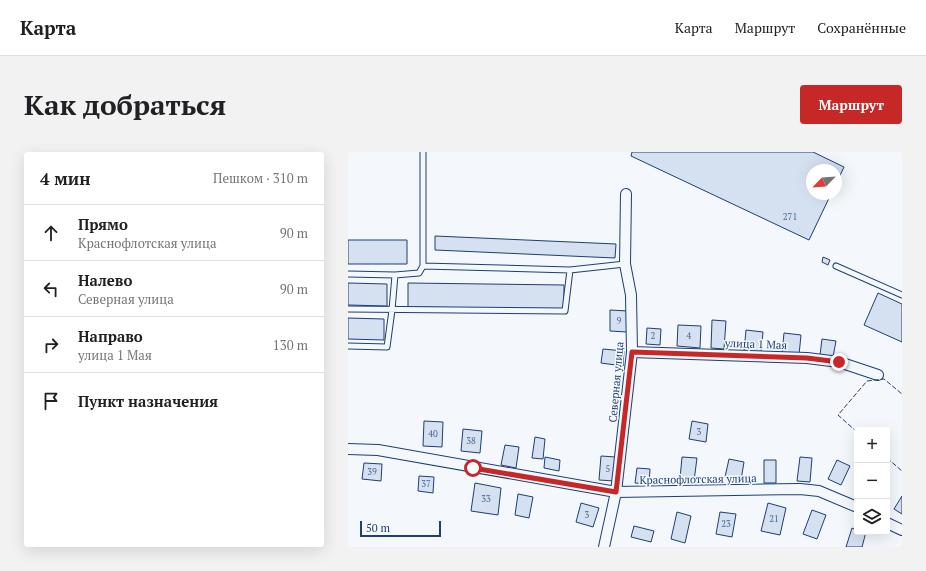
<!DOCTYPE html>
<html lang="ru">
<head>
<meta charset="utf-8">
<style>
  body { margin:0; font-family:"PT Serif",serif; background:#f2f2f2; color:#202124 }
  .controls { position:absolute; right:12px; bottom:12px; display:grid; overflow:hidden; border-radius:4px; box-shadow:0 4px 16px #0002 }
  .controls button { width:36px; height:36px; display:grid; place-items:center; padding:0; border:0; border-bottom:1px solid #e0e0e0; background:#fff; color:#202124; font:20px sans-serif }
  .compass { position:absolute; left:458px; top:12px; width:36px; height:36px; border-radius:50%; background:#fff; box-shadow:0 4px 16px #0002; rotate:245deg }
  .scale { position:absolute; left:12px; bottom:10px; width:81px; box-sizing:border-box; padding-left:4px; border:2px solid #1d3f73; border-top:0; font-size:11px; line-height:14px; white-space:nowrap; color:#1d3f73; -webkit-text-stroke:3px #f4f7fb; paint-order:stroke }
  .stop { position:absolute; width:12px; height:12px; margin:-9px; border:3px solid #c62828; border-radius:50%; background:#fff }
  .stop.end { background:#c62828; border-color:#fff; box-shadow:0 1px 4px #0008 }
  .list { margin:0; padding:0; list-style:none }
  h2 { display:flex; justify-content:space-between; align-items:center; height:52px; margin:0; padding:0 16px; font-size:17px }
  h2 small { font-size:13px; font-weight:400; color:#757577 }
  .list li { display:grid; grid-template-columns:26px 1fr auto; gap:12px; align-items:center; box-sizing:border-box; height:56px; padding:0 16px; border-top:1px solid #e0e0e0 }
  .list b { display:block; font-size:15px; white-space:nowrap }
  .list p { margin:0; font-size:13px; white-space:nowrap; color:#757577 }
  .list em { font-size:13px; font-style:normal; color:#757577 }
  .icon { flex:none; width:22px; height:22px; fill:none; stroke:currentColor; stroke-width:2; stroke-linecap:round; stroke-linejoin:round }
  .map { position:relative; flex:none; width:554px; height:395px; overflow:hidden; border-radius:4px }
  header { display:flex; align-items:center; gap:24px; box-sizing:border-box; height:56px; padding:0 20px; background:#fff; border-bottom:1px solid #e0e0e0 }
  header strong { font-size:19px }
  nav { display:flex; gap:22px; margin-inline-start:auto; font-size:14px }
  .intro { display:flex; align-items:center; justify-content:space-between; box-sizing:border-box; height:96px; padding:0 24px }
  h1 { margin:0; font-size:28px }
  .button { padding:10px 18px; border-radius:4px; background:#c62828; color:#fff; font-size:14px; font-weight:700 }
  main { display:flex; gap:24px; padding:0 24px }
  aside { flex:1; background:#fff; border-radius:4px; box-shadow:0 4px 16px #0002 }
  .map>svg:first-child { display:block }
  .building { fill:#d5e0f0; stroke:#1d3f73 }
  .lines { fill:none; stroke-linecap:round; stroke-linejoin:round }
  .lane-casing { stroke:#1d3f73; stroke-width:7 }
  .street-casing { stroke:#1d3f73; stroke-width:12 }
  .lane { stroke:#f4f7fb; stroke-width:5 }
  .street { stroke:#f4f7fb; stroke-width:10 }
  .fence { stroke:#1d3f73; stroke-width:1; stroke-dasharray:5 2; stroke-linecap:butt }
  .route { stroke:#c62828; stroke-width:5 }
  .labels { text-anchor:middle; stroke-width:3; stroke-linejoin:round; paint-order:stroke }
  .number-label { font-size:9px; fill:#4b6792 }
  .street-label { font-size:11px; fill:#1d3f73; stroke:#f4f7fb }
</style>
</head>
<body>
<header>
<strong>Карта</strong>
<nav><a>Карта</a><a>Маршрут</a><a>Сохранённые</a></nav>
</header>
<div class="intro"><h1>Как добраться</h1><a class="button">Маршрут</a></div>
<main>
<aside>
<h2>4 мин<small>Пешком · 310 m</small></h2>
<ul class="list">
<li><svg class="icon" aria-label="ahead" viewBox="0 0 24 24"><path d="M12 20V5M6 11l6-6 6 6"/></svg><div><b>Прямо</b><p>Краснофлотская улица</p></div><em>90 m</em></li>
<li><svg class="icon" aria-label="left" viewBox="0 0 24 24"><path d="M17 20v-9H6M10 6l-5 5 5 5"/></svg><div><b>Налево</b><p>Северная улица</p></div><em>90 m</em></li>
<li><svg class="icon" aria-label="right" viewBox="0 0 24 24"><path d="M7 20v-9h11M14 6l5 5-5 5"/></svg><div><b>Направо</b><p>улица 1 Мая</p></div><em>130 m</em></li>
<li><svg class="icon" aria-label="arrive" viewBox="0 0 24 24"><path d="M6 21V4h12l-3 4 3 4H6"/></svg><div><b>Пункт назначения</b></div></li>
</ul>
</aside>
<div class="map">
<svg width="554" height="395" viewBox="0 0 554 395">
  <rect width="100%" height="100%" fill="#f4f7fb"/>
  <!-- building -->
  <path class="building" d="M284 0H465L496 15 488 32V18H464V42H483L461 88 283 4Z
    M87 84 268 92 267 106 87 98Z
    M0 88H59V112H0Z
    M475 105 482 108 480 113 474 110Z
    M0 131 39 132V154L0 153Z
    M60 131 216 133V157L60 155Z
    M530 141 554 152V190L516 173Z
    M262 158 280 159 279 180 262 179Z
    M0 166 36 167V188L0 187Z
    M364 168 378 169 376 197 363 196Z
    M330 173 353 174 352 196 329 194Z
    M299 176 313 177 312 193 298 192Z
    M398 178 415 180 413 201 396 199Z
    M436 181 453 183 451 203 434 201Z
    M474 187 488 189 485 205 472 203Z
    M255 197 276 199 275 214 253 211Z
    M76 269 95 270 94 295 75 294Z
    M344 269 360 272 358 290 341 287Z
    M115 277 134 279 132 301 113 299Z
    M187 285 197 287 195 307 184 306Z
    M157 293 171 295 168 316 153 313Z
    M253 304 268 305 267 329 251 328Z
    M197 305 212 308 211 319 196 316Z
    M334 305 349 306 346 329 332 327Z
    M452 305 464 306 462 330 449 329Z
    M381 307 396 310 393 328 377 325Z
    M416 308H428V331H416Z
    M489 308 502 314 493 333 480 327Z
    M16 311 34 312 33 329 14 327Z
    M289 316 302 317 301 332 287 331Z
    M71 324 86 325 85 341 70 339Z
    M127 331 153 336 150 363 123 359Z
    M170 342 185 345 181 366 167 363Z
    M554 344V362L546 357Z
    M233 351 251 356 245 375 228 370Z
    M420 351 438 356 432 383 413 379Z
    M464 358 478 363 469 387 455 382Z
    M329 360 343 364 337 391 323 387Z
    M372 360 388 362 384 385 368 382Z
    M286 374 306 379 303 390 283 385Z
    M504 376 509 378V380H518L514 395H498Z"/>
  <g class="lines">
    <!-- lane casing -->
    <g class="lane-casing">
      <path id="lane" d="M75 0V114L222 118 277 112
        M488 114 554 143
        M0 122 47 123 71 121 75 114
        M0 157 217 159 222 118
        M0 194 39 195 44 158 47 123"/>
    </g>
    <!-- street casing -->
    <g class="street-casing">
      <path id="street" d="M284 200 459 206 491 210 530 223
        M0 297 30 298 268 340 452 337 471 339 509 355
        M539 371 554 378
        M256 395 268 340 284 200 283 143 277 112 278 42"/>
    </g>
    <!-- lane -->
    <use href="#lane" class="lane"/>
    <!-- street -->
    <use href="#street" class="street"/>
    <!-- fence -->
    <path class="fence" d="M509 280 490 263 519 229 536 227 554 242
      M539 306 554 319"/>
  </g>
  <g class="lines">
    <!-- route -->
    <path class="route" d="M125 316 268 340 284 200 459 206 491 210"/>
  </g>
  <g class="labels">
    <!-- number labels -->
    <g class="number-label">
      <text x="442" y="68">271</text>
      <text x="271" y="172">9</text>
      <text x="305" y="187">2</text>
      <text x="341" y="187">4</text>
      <text x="351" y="283">3</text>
      <text x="85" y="285">40</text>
      <text x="123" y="292">38</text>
      <text x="260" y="320">5</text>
      <text x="24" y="323">39</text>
      <text x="78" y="335">37</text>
      <text x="138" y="350">33</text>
      <text x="239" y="366">3</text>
      <text x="426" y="370">21</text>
      <text x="378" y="375">23</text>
    </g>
    <!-- street labels -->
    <g class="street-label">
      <text transform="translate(408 192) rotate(2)" y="4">улица 1 Мая</text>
      <text transform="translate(268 230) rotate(-85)" y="4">Северная улица</text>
      <text transform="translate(350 327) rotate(-1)" y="4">Краснофлотская улица</text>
    </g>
  </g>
</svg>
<div class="controls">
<button>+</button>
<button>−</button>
<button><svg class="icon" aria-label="layers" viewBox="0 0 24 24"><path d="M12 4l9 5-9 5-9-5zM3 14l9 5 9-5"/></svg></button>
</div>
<svg class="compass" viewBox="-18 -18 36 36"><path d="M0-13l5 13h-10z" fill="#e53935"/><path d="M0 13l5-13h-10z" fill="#757577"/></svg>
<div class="scale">50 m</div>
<div class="stop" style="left:125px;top:316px"></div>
<div class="stop end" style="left:491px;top:210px"></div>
</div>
</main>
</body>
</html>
